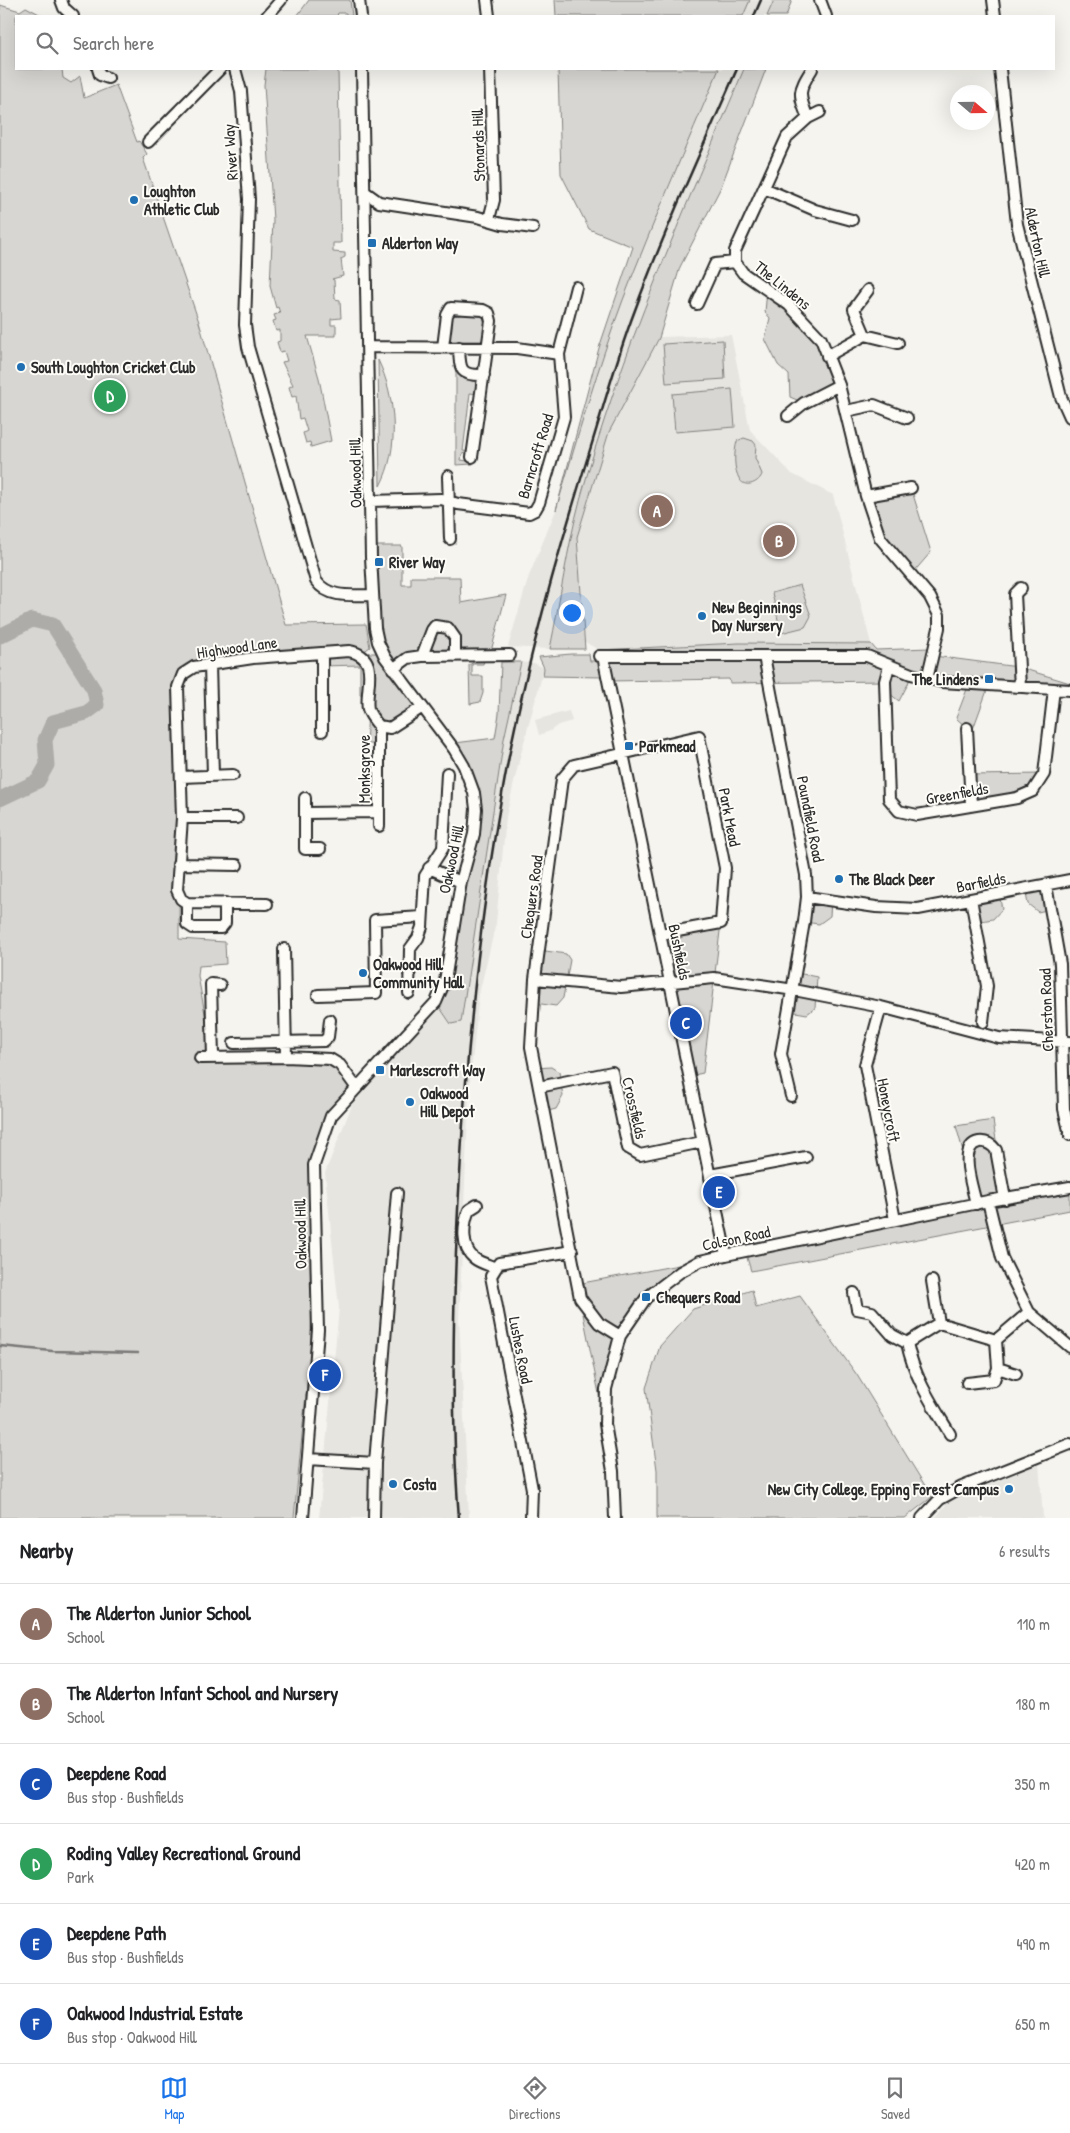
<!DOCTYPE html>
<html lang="en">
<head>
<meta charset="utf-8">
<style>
  body { margin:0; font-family:"Patrick Hand",sans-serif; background:#f2f2f2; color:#202124 }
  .compass { position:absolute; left:950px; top:85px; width:45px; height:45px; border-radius:50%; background:#fff; box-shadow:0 5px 20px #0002; rotate:110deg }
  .you { position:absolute; left:571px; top:612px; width:18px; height:18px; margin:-12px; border:4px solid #fff; border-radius:50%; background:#1a73e8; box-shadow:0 0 0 8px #1a73e833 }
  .badge { display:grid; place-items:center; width:32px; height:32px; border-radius:50%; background:#1a73e8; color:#fff; font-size:16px; font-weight:700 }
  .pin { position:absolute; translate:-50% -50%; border:2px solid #fff; box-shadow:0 1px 5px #0006 }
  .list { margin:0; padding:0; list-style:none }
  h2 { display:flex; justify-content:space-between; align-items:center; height:65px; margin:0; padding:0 20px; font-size:21px }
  h2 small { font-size:16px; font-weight:400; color:#757577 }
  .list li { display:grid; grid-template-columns:32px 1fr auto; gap:15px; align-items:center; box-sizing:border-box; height:80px; padding:0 20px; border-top:1px solid #e0e0e0 }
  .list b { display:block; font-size:19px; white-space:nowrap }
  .list p { margin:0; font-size:16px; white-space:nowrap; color:#757577 }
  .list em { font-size:16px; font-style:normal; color:#757577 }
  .icon { flex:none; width:28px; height:28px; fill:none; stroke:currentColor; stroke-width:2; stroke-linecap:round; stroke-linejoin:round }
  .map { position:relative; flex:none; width:1070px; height:1518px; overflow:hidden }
  .search { position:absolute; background:#fff; box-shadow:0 5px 20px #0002; left:15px; right:15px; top:15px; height:55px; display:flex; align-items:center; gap:12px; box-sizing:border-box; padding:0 18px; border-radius:0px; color:#757577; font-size:19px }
  .sheet { height:545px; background:#fff }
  nav { display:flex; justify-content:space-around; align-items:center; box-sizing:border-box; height:70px; border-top:1px solid #e0e0e0; background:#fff; font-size:14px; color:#757577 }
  nav a { display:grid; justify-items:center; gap:2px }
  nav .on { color:#1a73e8 }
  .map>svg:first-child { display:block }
  .built { fill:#e6e5e0 }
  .green { fill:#d7d6d2; stroke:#81807e }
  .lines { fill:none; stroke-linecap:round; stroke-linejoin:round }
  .stream { stroke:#797877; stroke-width:2.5 }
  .river { stroke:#adaca9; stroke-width:15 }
  .minor-casing { stroke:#2b2b2b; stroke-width:14 }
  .minor { stroke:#fdfcf7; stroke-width:10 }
  .rail { stroke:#2b2b2b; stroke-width:2.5 }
  .poi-dot { fill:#1f6fb2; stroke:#fdfcf7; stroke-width:2 }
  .labels { text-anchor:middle; stroke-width:4; stroke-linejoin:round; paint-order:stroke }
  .street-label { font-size:16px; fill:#2b2b2b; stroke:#fdfcf7 }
  .poi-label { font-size:16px; font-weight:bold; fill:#2b2b2b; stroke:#fdfcf7; text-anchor:start }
</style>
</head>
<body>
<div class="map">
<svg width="1070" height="1518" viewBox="0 0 1070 1518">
  <rect width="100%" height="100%" fill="#f5f4ef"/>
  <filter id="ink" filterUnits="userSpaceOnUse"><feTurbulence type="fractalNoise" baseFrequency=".02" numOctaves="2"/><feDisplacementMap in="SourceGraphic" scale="10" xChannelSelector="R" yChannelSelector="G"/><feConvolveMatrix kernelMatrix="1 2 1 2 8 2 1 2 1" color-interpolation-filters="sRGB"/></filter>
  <g filter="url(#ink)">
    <!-- built -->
    <path class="built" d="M742 0H792L786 16H735Z
      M710 69H766L721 187 680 267 659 337 731 335 750 430 792 474 833 495 871 644 739 643 599 650 585 642 577 537 607 439 579 502 550 649 508 647 529 576 556 510 599 348 633 247Z
      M506 662 534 663 544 668 520 757 506 817 496 923 479 994 469 1091 459 1319 469 1518H319L339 1308 325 1173 352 1105 377 1067 436 1002 450 1023Z
      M569 711 572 721 558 725 550 731 539 735 535 720Z
      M1039 1464 1043 1518H935L948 1502Z"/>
    <!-- green -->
    <path class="green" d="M309 0H350L352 16H346V13H338L337 16H297Z
      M555 0H750L743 16H556Z
      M774 0H792L786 16H767Z
      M0 5 20 11 26 7 43 16H16V69H62L63 78 71 83 80 76 84 98 116 85 137 142 139 141 147 154 143 158 199 322 286 625 366 624 370 647 363 652 198 663 180 676 179 939 225 942 226 964 199 966 198 976 213 1057 330 1059 356 1087 331 1116 314 1165 315 1249 310 1353 294 1518H0Z
      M266 69H338L341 243H333V252L345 253V257L341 259 343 276 332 279 334 280 335 299 340 300 341 318 331 319V325H336V336H307L319 378 331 441 311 447 310 442 306 443 303 433 307 431 303 418 299 419 296 396 292 397 289 387 293 385 282 362 287 361 284 351 280 352 277 342 280 341V330L276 331 273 321 276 320 274 315 280 313 278 307 276 308 270 286 273 220 264 85Z
      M558 69H719C686 146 653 222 623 300 597 369 577 439 556 510L599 348 633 247 589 229 561 174Z
      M744 69H766L721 187 680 267 659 338 609 432 577 537 585 649H550C560 600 567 549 580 500 621 351 684 211 744 69Z
      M767 290 821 339 839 385 804 403 790 397 789 375 778 365 765 339 770 318 765 312Z
      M458 311C471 313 489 311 487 328 486 334 486 338 483 343L471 345 469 342 459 341 457 345 449 344 448 341 450 317Z
      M723 340 725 379 666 383 663 344Z
      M378 360C396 397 400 449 380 486Z
      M459 368 478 379V394L470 393 463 451 470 452 462 454 461 460 474 462 473 464 456 465V371Z
      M732 389 735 427 675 432 672 394Z
      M744 438 753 441 756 445 755 458 762 474C760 482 746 489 740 480 733 469 734 453 737 441Z
      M911 488 931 552 912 574 880 538 866 496Z
      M372 546H402V585H411V577H460L461 603 506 595 490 655H456V638L440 625 421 652 393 667 379 642Z
      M800 585 811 616 805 627 781 633 772 593Z
      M448 628 455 656 422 653 432 630Z
      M739 643 871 644 876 650 929 648 934 656 1018 667 1070 683V690L989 685 973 729 967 728 956 718 969 684 911 674 908 684 899 701 885 690 884 681 730 683 729 679 609 681 599 650Z
      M322 653H383L421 708 401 722 379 727V744H366L369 696 360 695V665L322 666Z
      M571 654H589L590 661H598L602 677 543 676 544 668 539 657Z
      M477 660 484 661 483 664H472V676H483V693L480 702 470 704 469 665Z
      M501 662H521L504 739 461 1022 451 1024 436 1002 476 809 481 800 470 765 455 743 495 738 499 714Z
      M1044 774 1033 791 971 805 969 775Z
      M1046 885 1050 909 1038 912 1028 904 1025 889Z
      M999 894 1002 909 993 919 975 922 971 899Z
      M807 897 831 900 830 916 819 924 804 922Z
      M721 923 703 1073 689 1076 661 934Z
      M539 950 566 954 570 960 563 998 556 1006 534 1003Z
      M797 973 817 977 815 1008 807 1014 790 1011Z
      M551 1067 559 1072 563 1096 556 1109 544 1112 535 1068Z
      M993 1120 1005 1199 1070 1187V1210L751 1271 745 1251 976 1204 966 1156 963 1151 956 1126Z
      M700 1261 646 1298 620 1336 605 1424 577 1284Z
      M752 1290 756 1308 800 1296 857 1375 932 1497 905 1518H657V1470L646 1388 660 1346 693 1309Z"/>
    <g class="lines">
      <!-- stream -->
      <path class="stream" d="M0 1346 52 1351 138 1353"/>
      <!-- river -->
      <path class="river" d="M0 636 32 620 53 625 94 690 97 705 86 713 53 722 45 740 47 765 38 781 0 799"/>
      <!-- minor casing -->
      <g class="minor-casing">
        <path id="minor" d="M61 0 64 8 73 16
          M359 0 361 16
          M487 0 489 16
          M820 0 826 16
          M993 0 995 16
          M267 16 281 0
          M98 69 100 75 108 78
          M235 69 241 91 249 199 245 325 248 347 316 581C329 599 353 595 373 595
          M1000 69 1017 224 1061 397 1070 417
          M820 112 808 118 787 137 735 251V262L743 273 789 305 821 339 839 385 866 496 880 538 930 597 939 615V628L927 679
          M808 118C798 94 798 91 812 69
          M148 142 220 69
          M764 188 815 210 852 220
          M365 192 379 202 478 217 502 224 533 228
          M489 219 494 200 490 69
          M697 304 715 264 735 262
          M865 335 854 309 868 290
          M368 347 517 348 559 354 576 287
          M443 347 447 315 451 308 483 310 489 313 491 321 472 457
          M459 347C460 369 459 376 484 375
          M827 356 865 335 898 343
          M846 411 874 405 907 418
          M788 416 804 403 839 385
          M448 476 450 539
          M866 496 911 488
          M370 501 441 499 458 504 529 513 535 510 539 503 564 417 559 354
          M422 656 432 630 435 626 448 628 455 638V656
          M599 656H867L911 674 942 682 1070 690
          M603 656 726 1255
          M764 656 806 875 807 897 804 922 781 1054 791 1096
          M210 665 213 775
          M889 666 885 681 889 799 899 811 917 815 1017 798 1033 791 1044 774 1054 689
          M393 669 408 658 422 656 510 655
          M1020 687 1015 594 1021 588
          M967 728 971 805
          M322 731V653
          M181 777 233 775
          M305 798V849H320
          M305 813 379 812
          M182 818H237
          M379 826V726
          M178 864 237 865
          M429 868 461 882
          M1046 885 1060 964 1064 1109 1070 1135
          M807 897 876 907 918 909 1070 880
          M971 899 987 986 983 1022
          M187 903V924L193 928H221L225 923V903
          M267 904 187 903 181 899 177 890 182 818 178 687 183 674 194 667 253 658 349 651C382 657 364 689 368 709 370 716 375 721 379 726L390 728 421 708
          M284 949 286 1057
          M535 979 621 987 714 978 794 990 881 1007 999 1038 1070 1042
          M409 993 410 949 418 938 422 927 425 876 443 848 447 773
          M318 995 376 993 375 920 422 917
          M881 1007 865 1065 895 1220
          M234 1043 324 1041 328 1037 330 1020
          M213 1057 211 984 220 985
          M200 1058 286 1057 330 1059 340 1065 356 1087
          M539 1087 612 1072 628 1148 640 1155 702 1142
          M710 1175 806 1157
          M988 1201 1002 1258 1029 1312 1070 1347
          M976 1204C973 1188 957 1146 979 1142 987 1141 992 1145 996 1150L1005 1199
          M477 1205 469 1210C463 1224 461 1248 474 1258 480 1263 489 1265 496 1268
          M932 1281 939 1323
          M854 1293 857 1309 872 1312 892 1335 907 1343
          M620 1336 599 1323 580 1298 531 1047 535 979 562 779 574 765 699 736 725 868 721 923 661 934
          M998 1368 1016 1374
          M967 1383 994 1380 998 1368 996 1340
          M950 1434C932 1404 914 1377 907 1343L939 1323 996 1340 1029 1312
          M308 1459 375 1463
          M303 1518 318 1330 314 1165 331 1116 436 1002 445 981 461 882 474 834 476 809 474 793 464 766 454 749 385 657 378 642 375 628 371 557 362 69
          M374 1518 375 1463 397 1193
          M531 1518 532 1489 491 1276 499 1263 572 1251
          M615 1518 613 1471 605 1424 606 1389 620 1336 646 1298 680 1272 700 1261 726 1255 988 1201 1070 1187
          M922 1518 940 1499 962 1487 1070 1444"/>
      </g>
      <!-- minor -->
      <use href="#minor" class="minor"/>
      <!-- rail -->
      <path class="rail" d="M754 16 761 0
        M459 1518C450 1404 453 1288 460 1174 467 1039 481 905 506 772 526 664 556 558 589 453 604 405 617 357 635 310 665 229 702 149 737 69"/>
    </g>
  </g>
  <!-- markers -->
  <g class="poi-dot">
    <circle cx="134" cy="200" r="5"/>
    <rect x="367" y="238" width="10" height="10" rx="2.5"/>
    <circle cx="21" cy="367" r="5"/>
    <rect x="374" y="557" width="10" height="10" rx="2.5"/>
    <circle cx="702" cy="616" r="5"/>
    <rect x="984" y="674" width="10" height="10" rx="2.5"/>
    <rect x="624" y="741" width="10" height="10" rx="2.5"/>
    <circle cx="839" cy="879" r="5"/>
    <circle cx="363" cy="973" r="5"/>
    <rect x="375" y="1065" width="10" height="10" rx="2.5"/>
    <circle cx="410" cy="1102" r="5"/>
    <rect x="641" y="1292" width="10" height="10" rx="2.5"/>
    <circle cx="393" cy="1484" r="5"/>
    <circle cx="1009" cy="1489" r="5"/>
  </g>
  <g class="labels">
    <!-- street labels -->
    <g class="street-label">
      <text transform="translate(478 145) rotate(-92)" y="6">Stonards Hill</text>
      <text transform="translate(230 152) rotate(-94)" y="6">River Way</text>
      <text transform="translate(1038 242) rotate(78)" y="6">Alderton Hill</text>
      <text transform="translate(783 285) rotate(39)" y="6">The Lindens</text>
      <text transform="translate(535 456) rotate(-73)" y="6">Barncroft Road</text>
      <text transform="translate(355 473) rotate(-91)" y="6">Oakwood Hill</text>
      <text transform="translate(237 647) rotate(-8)" y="6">Highwood Lane</text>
      <text transform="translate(364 769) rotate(-90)" y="6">Monksgrove</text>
      <text transform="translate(957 793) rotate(-10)" y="6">Greenfields</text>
      <text transform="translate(730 817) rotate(79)" y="6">Park Mead</text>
      <text transform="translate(811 819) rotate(79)" y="6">Poundfield Road</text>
      <text transform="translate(451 859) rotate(-78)" y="6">Oakwood Hill</text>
      <text transform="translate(981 882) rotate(-11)" y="6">Barfields</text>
      <text transform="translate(531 897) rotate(-82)" y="6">Chequers Road</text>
      <text transform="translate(680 952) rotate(78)" y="6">Bushfields</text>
      <text transform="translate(1046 1010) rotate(-92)" y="6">Cherston Road</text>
      <text transform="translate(635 1108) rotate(77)" y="6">Crossfields</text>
      <text transform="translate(889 1110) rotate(79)" y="6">Honeycroft</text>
      <text transform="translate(300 1234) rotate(-91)" y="6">Oakwood Hill</text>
      <text transform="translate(736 1238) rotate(-12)" y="6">Colson Road</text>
      <text transform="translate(521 1350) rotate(79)" y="6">Lushes Road</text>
    </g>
    <!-- poi labels -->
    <g class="poi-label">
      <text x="144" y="197">Loughton<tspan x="144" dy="18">Athletic Club</tspan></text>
      <text x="382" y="249">Alderton Way</text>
      <text x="31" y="373">South Loughton Cricket Club</text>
      <text x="389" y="568">River Way</text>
      <text x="712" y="613">New Beginnings<tspan x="712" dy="18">Day Nursery</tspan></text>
      <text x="979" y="685" text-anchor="end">The Lindens</text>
      <text x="639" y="752">Parkmead</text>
      <text x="849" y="885">The Black Deer</text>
      <text x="373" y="970">Oakwood Hill<tspan x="373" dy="18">Community Hall</tspan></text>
      <text x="390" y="1076">Marlescroft Way</text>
      <text x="420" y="1099">Oakwood<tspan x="420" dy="18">Hill Depot</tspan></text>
      <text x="656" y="1303">Chequers Road</text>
      <text x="403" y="1490">Costa</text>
      <text x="999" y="1495" text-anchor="end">New City College, Epping Forest Campus</text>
    </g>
  </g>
</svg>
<svg class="compass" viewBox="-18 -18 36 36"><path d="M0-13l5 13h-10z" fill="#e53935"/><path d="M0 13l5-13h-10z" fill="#757577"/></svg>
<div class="you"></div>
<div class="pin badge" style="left:657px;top:511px;background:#8d6e63">A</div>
<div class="pin badge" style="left:779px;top:541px;background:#8d6e63">B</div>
<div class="pin badge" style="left:686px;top:1023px;background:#1a4fb4">C</div>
<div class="pin badge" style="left:110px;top:396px;background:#2e9e5b">D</div>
<div class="pin badge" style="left:719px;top:1192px;background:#1a4fb4">E</div>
<div class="pin badge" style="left:325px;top:1375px;background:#1a4fb4">F</div>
<div class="search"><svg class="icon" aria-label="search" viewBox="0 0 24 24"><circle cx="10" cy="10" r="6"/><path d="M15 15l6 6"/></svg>Search here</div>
</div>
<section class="sheet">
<h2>Nearby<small>6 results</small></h2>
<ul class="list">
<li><span class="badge" style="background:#8d6e63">A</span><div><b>The Alderton Junior School</b><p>School</p></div><em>110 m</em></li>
<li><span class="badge" style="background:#8d6e63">B</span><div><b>The Alderton Infant School and Nursery</b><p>School</p></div><em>180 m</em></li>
<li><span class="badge" style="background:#1a4fb4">C</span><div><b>Deepdene Road</b><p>Bus stop · Bushfields</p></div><em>350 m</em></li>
<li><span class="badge" style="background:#2e9e5b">D</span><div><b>Roding Valley Recreational Ground</b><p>Park</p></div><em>420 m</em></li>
<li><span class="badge" style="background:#1a4fb4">E</span><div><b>Deepdene Path</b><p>Bus stop · Bushfields</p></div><em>490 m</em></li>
<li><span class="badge" style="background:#1a4fb4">F</span><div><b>Oakwood Industrial Estate</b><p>Bus stop · Oakwood Hill</p></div><em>650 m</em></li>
</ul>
</section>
<nav>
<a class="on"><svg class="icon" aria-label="map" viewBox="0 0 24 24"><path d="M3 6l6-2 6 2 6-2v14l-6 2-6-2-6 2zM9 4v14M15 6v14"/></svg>Map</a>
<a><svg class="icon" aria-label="directions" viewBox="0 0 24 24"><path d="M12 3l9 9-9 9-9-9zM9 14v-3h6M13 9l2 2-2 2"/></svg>Directions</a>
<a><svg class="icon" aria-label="saved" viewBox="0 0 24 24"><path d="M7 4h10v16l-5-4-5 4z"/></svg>Saved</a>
</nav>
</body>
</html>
